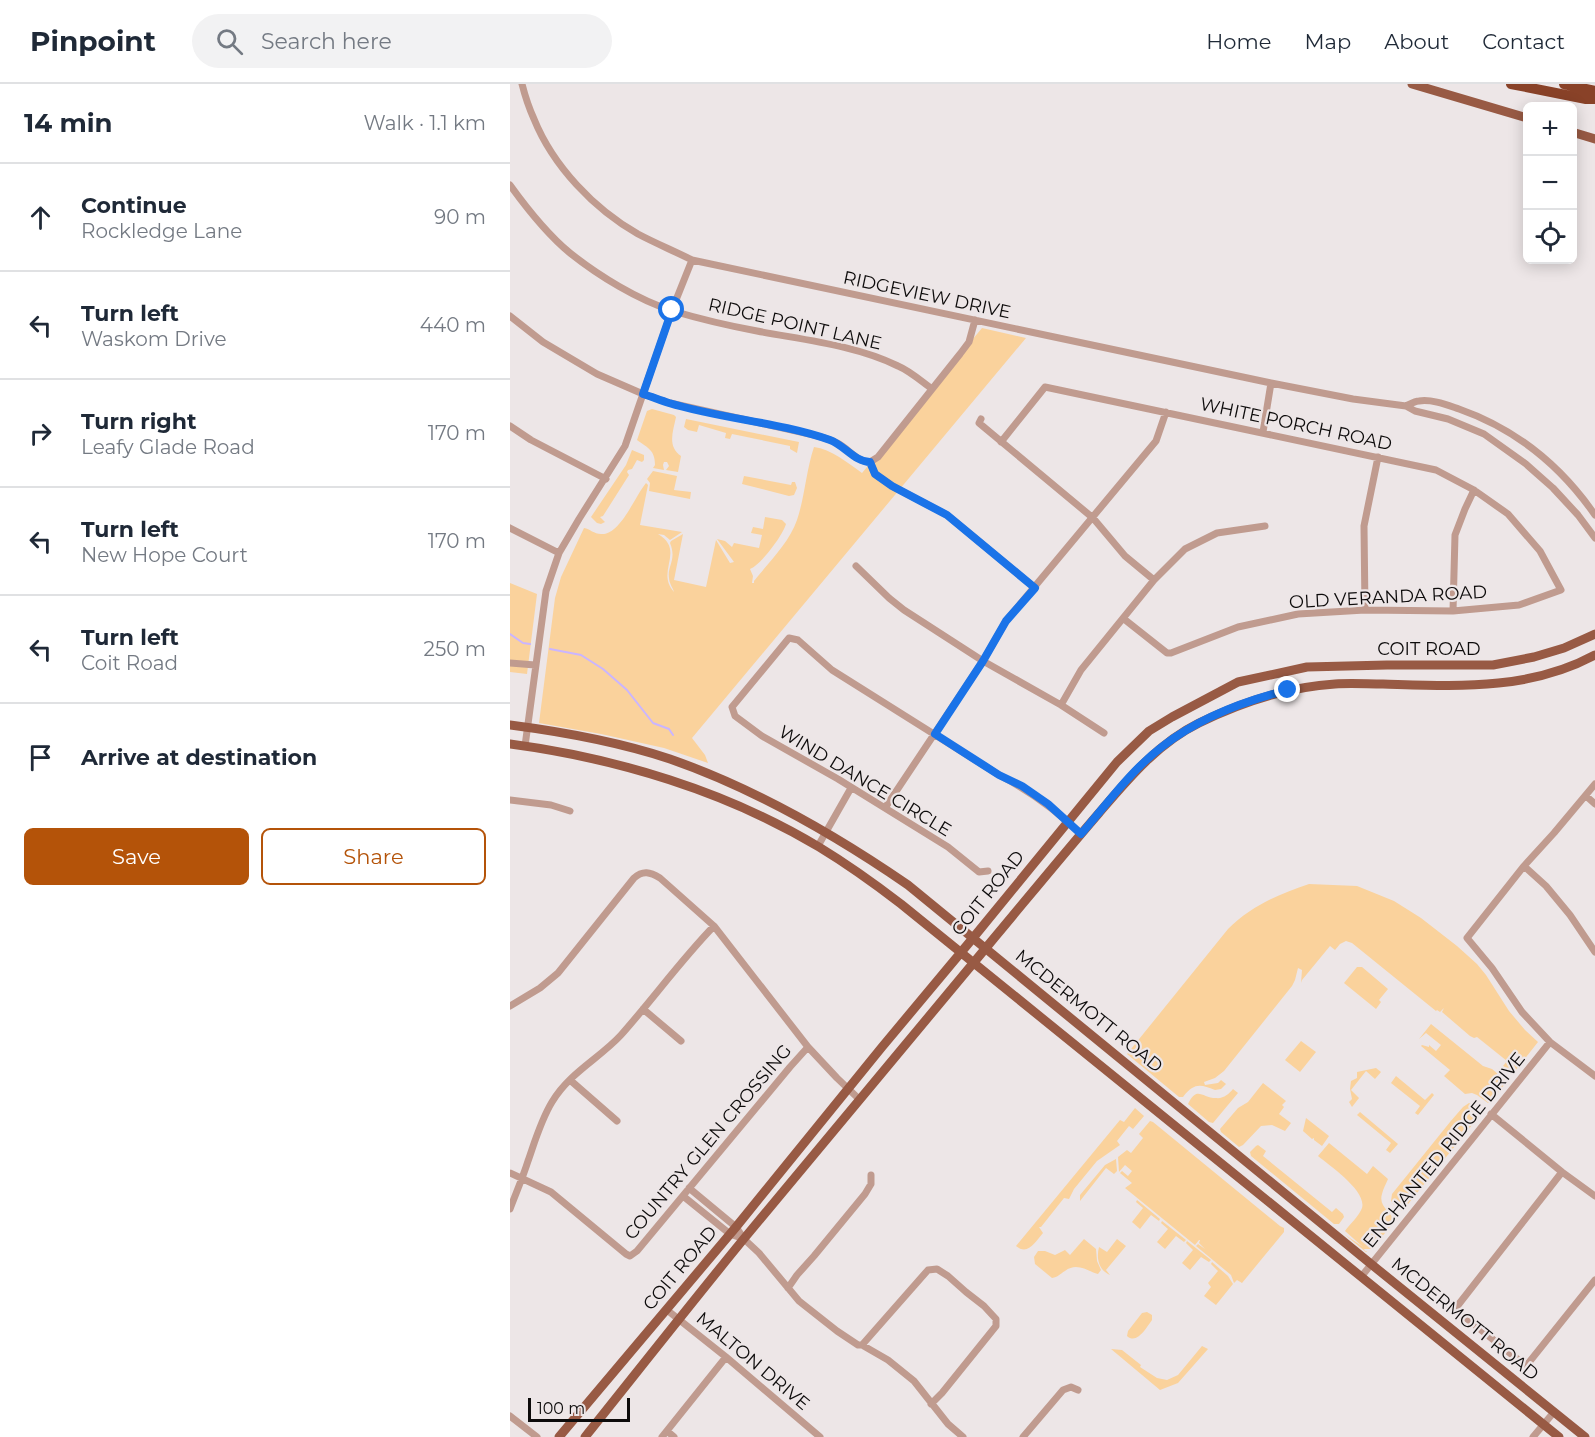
<!DOCTYPE html>
<html lang="en">
<head>
<meta charset="utf-8">
<style>
  body { margin:0; font-family:Montserrat,sans-serif; background:#f2f2f3; color:#1f2937 }
  .controls { position:absolute; right:18px; top:18px; display:grid; overflow:hidden; border-radius:9px; box-shadow:0 3px 15px #0003 }
  .controls button { width:54px; height:54px; display:grid; place-items:center; padding:0; border:0; border-bottom:2px solid #e0e1e3; background:#fff; color:#1f2937; font:30px sans-serif }
  .scale { position:absolute; left:18px; bottom:15px; width:102px; box-sizing:border-box; padding-left:6px; border:3px solid #0d0b0b; border-top:0; font-size:16px; line-height:21px; white-space:nowrap; color:#0d0b0b; -webkit-text-stroke:4px #ede6e7; paint-order:stroke }
  .stop { position:absolute; width:18px; height:18px; margin:-14px; border:4px solid #1a73e8; border-radius:50%; background:#fff }
  .stop.end { background:#1a73e8; border-color:#fff; box-shadow:0 2px 6px #0008 }
  .list { margin:0; padding:0; list-style:none }
  h2 { display:flex; justify-content:space-between; align-items:center; height:78px; margin:0; padding:0 24px; font-size:26px }
  h2 small { font-size:20px; font-weight:400; color:#747a83 }
  .list li { display:grid; grid-template-columns:39px 1fr auto; gap:18px; align-items:center; box-sizing:border-box; height:108px; padding:0 24px; border-top:2px solid #e0e1e3 }
  .list b { display:block; font-size:22px; white-space:nowrap }
  .list p { margin:0; font-size:20px; white-space:nowrap; color:#747a83 }
  .list em { font-size:20px; font-style:normal; color:#747a83 }
  .actions { display:flex; gap:12px; padding:18px 24px }
  .actions a { flex:1; padding:14px 0; border:2px solid #b45309; border-radius:9px; text-align:center; font-size:21px; color:#b45309 }
  .actions .main { background:#b45309; color:#fff }
  .icon { flex:none; width:33px; height:33px; fill:none; stroke:currentColor; stroke-width:2; stroke-linecap:round; stroke-linejoin:round }
  .map { position:relative; flex:none; width:1085px; height:1353px; overflow:hidden }
  header { display:flex; align-items:center; gap:36px; box-sizing:border-box; height:84px; padding:0 30px; background:#fff; border-bottom:2px solid #e0e1e3 }
  header strong { font-size:28px }
  nav { display:flex; gap:33px; margin-inline-start:auto; font-size:21px }
  .search { width:420px; height:54px; background:#f2f2f3; display:flex; align-items:center; gap:15px; box-sizing:border-box; padding:0 21px; border-radius:33px; color:#747a83; font-size:22px }
  main { display:flex }
  aside { flex:1; background:#fff }
  .map>svg:first-child { display:block }
  .green { fill:#fad29c }
  .lines { fill:none; stroke-linecap:round; stroke-linejoin:round }
  .stream { stroke:#cab5ff; stroke-width:2 }
  .minor { stroke:#c09b8f; stroke-width:7 }
  .major { stroke:#985a44; stroke-width:9 }
  .highway { stroke:#894228; stroke-width:10 }
  .route { stroke:#1a73e8; stroke-width:8 }
  .labels { text-anchor:middle; stroke-width:4.5; stroke-linejoin:round; paint-order:stroke }
  .street-label { font-size:18px; fill:#0d0b0b; stroke:#ede6e7 }
</style>
</head>
<body>
<header>
<strong>Pinpoint</strong>
<div class="search"><svg class="icon" aria-label="search" viewBox="0 0 24 24"><circle cx="10" cy="10" r="6"/><path d="M15 15l6 6"/></svg>Search here</div>
<nav><a>Home</a><a>Map</a><a>About</a><a>Contact</a></nav>
</header>
<main>
<aside>
<h2>14 min<small>Walk · 1.1 km</small></h2>
<ul class="list">
<li><svg class="icon" aria-label="ahead" viewBox="0 0 24 24"><path d="M12 20V5M6 11l6-6 6 6"/></svg><div><b>Continue</b><p>Rockledge Lane</p></div><em>90 m</em></li>
<li><svg class="icon" aria-label="left" viewBox="0 0 24 24"><path d="M17 20v-9H6M10 6l-5 5 5 5"/></svg><div><b>Turn left</b><p>Waskom Drive</p></div><em>440 m</em></li>
<li><svg class="icon" aria-label="right" viewBox="0 0 24 24"><path d="M7 20v-9h11M14 6l5 5-5 5"/></svg><div><b>Turn right</b><p>Leafy Glade Road</p></div><em>170 m</em></li>
<li><svg class="icon" aria-label="left" viewBox="0 0 24 24"><path d="M17 20v-9H6M10 6l-5 5 5 5"/></svg><div><b>Turn left</b><p>New Hope Court</p></div><em>170 m</em></li>
<li><svg class="icon" aria-label="left" viewBox="0 0 24 24"><path d="M17 20v-9H6M10 6l-5 5 5 5"/></svg><div><b>Turn left</b><p>Coit Road</p></div><em>250 m</em></li>
<li><svg class="icon" aria-label="arrive" viewBox="0 0 24 24"><path d="M6 21V4h12l-3 4 3 4H6"/></svg><div><b>Arrive at destination</b></div></li>
</ul>
<div class="actions"><a class="main">Save</a><a>Share</a></div>
</aside>
<div class="map">
<svg width="1085" height="1353" viewBox="0 0 1085 1353">
  <rect width="100%" height="100%" fill="#ede6e7"/>
  <!-- green -->
  <path class="green" d="M472 244 516 254 182 654 195 671 198 679 154 664 91 650 29 639 45 514 51 493 74 444C80 445 84 450 91 450 110 452 125 412 136 399L138 401 130 441 172 448 160 456 154 451 148 450C176 467 145 487 164 508 163 504 159 499 159 494 157 482 167 476 160 459L161 457 173 450 164 496 196 503 206 456 220 479 224 478 207 455 215 457 222 463 224 459 249 464 252 451 241 449 243 443 253 445 255 433 272 436 276 440C273 451 251 481 240 485L243 492 242 499H244V497C259 478 279 459 287 436 295 412 296 387 304 363 321 365 338 379 352 389Z
    M142 325 164 331 166 333C163 348 157 362 171 372L168 388 156 386 159 382 157 378H154L153 381 154 386 143 384 145 381C145 366 138 364 127 356L137 327Z
    M176 335 289 358 287 369 280 365V362L222 350 220 355 215 354 216 349 189 341 187 348 178 346 174 343Z
    M122 366 134 371V376L132 378 127 376 122 385 118 386 117 388 119 391 93 432 90 433 95 438 91 440 87 439 81 433 116 381Z
    M143 387 167 392 164 406 181 408 180 415 139 407 140 399 137 395Z
    M234 392 281 401 282 398H285L287 404 284 411 279 412 232 400Z
    M0 499 27 510 17 590 0 588Z
    M799 800 847 802 884 817 911 834 947 862 967 880 976 891 999 927 1015 946 1028 958 1005 987 1003 989 993 982 997 977 967 953 964 954 960 952 932 928 934 924 930 928 927 926 926 927 842 859 836 857 830 860 825 866 820 862 792 896 791 899 792 886 788 884 785 896 782 902 714 987 705 994 694 998 695 1001 708 999 711 996 716 1000 711 1005 705 1006C690 1000 684 999 673 1013H669L617 970 718 845C741 822 769 810 799 800Z
    M847 883H852L878 905 869 916 871 918 866 925 834 899Z
    M921 940 973 982 982 985 997 997 980 1019H978L967 1011 962 1009 955 1010 934 992 940 986 911 962 912 961 919 963V961L926 967 931 961 916 949 909 955Z
    M791 957 806 968 790 988 775 976Z
    M866 984 871 988 865 995 856 987 841 1006 849 1014 842 1023 839 1018 842 1015 840 1005 841 997 847 994V988Z
    M886 992 915 1016 922 1009 924 1011 908 1031 905 1029 910 1022 881 999Z
    M753 999 776 1017 772 1021 774 1023 769 1030 781 1039 775 1047 762 1041 751 1042 733 1061 729 1063 711 1048 710 1045 728 1024 738 1018Z
    M723 1005 728 1009 703 1039 699 1038 678 1020C687 1001 692 1014 706 1014 713 1015 719 1010 723 1005Z
    M959 1019 968 1024 971 1030 894 1125 892 1127 883 1120 881 1117 882 1110 940 1038 953 1023Z
    M625 1024 634 1032 623 1045 619 1042 607 1057 610 1061 587 1077 564 1105 559 1115 554 1114 531 1143H529L533 1149C525 1158 518 1172 506 1162L610 1036 614 1038Z
    M850 1028 888 1060 880 1069 876 1066 881 1059 847 1031Z
    M796 1034 819 1052 812 1062 804 1056V1054L802 1055 793 1047Z
    M640 1037 643 1038 770 1142 774 1144V1148L732 1199 727 1196 724 1199 721 1191 686 1162 688 1160 695 1165 689 1159 690 1156H689L685 1161 615 1104 622 1099 610 1089 612 1087 618 1092 622 1087 615 1081 609 1088 608 1073 617 1066 621 1069 633 1054 629 1050Z
    M819 1059 857 1090 863 1082 878 1095C876 1100 873 1105 872 1110 868 1123 882 1127 884 1138L862 1165H854L855 1167H857L856 1168 834 1150 853 1163 835 1147C840 1140 849 1132 852 1124 857 1107 820 1082 808 1072Z
    M748 1061 756 1067 753 1072 822 1128 826 1124 833 1130 834 1133 829 1140H824L741 1072 740 1068 746 1062Z
    M606 1075 607 1087 604 1090 596 1084 570 1117V1111L595 1081Z
    M627 1116 650 1135 649 1137 641 1131 630 1145 622 1138 633 1124 626 1118Z
    M652 1137 676 1156 674 1158 666 1152 655 1165 647 1158 658 1145 651 1139Z
    M574 1155 586 1165 587 1177 591 1186 588 1190C577 1187 567 1178 555 1187 550 1190 548 1193 542 1194L525 1180 524 1173 528 1167H535L545 1171 555 1166 560 1171Z
    M607 1155 616 1162 596 1186 600 1191C589 1186 586 1175 589 1163L597 1168Z
    M677 1157 701 1176 699 1178 691 1173 680 1186 672 1179 683 1166 676 1159Z
    M702 1178 718 1192 723 1200 706 1221 694 1212 701 1203 698 1199 708 1187 701 1180Z
    M637 1228 642 1231V1236C636 1244 627 1261 617 1252L618 1247 632 1229Z
    M692 1262 698 1265 668 1299 650 1306 601 1265 612 1266 631 1281 630 1283 647 1294 657 1296 668 1291Z"/>
  <g class="lines">
    <!-- stream -->
    <path class="stream" d="M0 550 13 559 20 560
      M40 565 71 571 93 585 117 606 143 639 159 645 163 651"/>
    <!-- minor -->
    <path class="minor" d="M12 0C15 12 19 24 24 35 43 82 84 125 128 150 145 159 164 167 182 176L761 299 843 315 896 322 905 327 938 335 974 350 1016 380 1043 404 1068 431 1085 454
      M0 101C18 126 37 150 60 169 89 192 128 216 163 227 190 235 220 242 247 247 294 256 345 261 388 282 400 287 411 297 422 305
      M0 232 33 258 87 290 133 310 160 319 304 351C311 353 320 355 327 359 338 364 347 378 360 378
      M896 322C900 320 905 317 909 317 922 315 937 321 949 325 1006 345 1051 382 1085 431
      M471 335 469 339 583 434 615 472 644 496
      M0 342 21 356 96 395
      M753 348 761 299
      M491 358 535 303 926 386 964 406 998 430 1030 467 1051 506 1009 521 943 527 855 526 788 530 728 543 661 569H657L614 535
      M360 378 365 390 382 402 437 431 525 504
      M360 378 368 373 450 270 459 258 465 236
      M0 444 49 469
      M346 482 379 514 394 526 473 577 551 621 594 649
      M855 526 854 442 868 373
      M943 527 945 451 955 425 964 406
      M0 579 25 581
      M551 621 571 586 644 496 675 465 707 449 755 442
      M15 662 36 507 49 469 69 435 115 362 162 226 182 176
      M1085 700 1044 749 1014 782 957 854 982 884 1012 928 1040 958 1085 992
      M1076 712 1085 720
      M0 716 41 721 60 727
      M375 724 473 577 496 537 646 357 656 328
      M308 762 341 704
      M1014 782 1036 802 1060 831 1085 868
      M478 787 469 788 438 763 328 695 252 652 225 632 222 623 279 554 288 556 322 586 489 691C520 707 546 726 571 750
      M0 922 30 904 48 889 124 794C133 786 140 788 150 794L204 842 298 963 327 994 350 1016
      M133 925 171 957
      M60 996 107 1037
      M981 1030 1052 1088 1085 1112
      M1052 1088 945 1225 1016 1282 1085 1196
      M0 1089 41 1108 116 1170 120 1172 127 1167 280 983 298 963
      M179 1104 226 1143 234 1155 249 1169 289 1217 327 1247 348 1261H352L378 1276 404 1297 438 1340 453 1353
      M173 1112 220 1150 234 1155
      M0 1125C6 1109 13 1093 18 1077 25 1057 31 1036 42 1018 59 989 90 974 111 951 143 915 171 876 204 842
      M851 1193 1040 958
      M278 1204 287 1191 304 1172 355 1110 361 1100V1091
      M157 1226 216 1273 310 1353
      M352 1261 418 1186 427 1185 438 1192 456 1208 474 1222 486 1235V1242L432 1309 421 1320
      M0 1332 27 1353
      M157 1347 164 1353
      M152 1353 216 1273
      M513 1353 553 1306 561 1303 568 1306
      M1023 1353 1044 1328"/>
    <!-- major -->
    <path class="major" d="M902 0 1017 34
      M1062 48 1085 55
      M0 641C54 648 109 658 160 675 246 705 324 750 398 801L861 1180 1075 1353
      M0 660C106 674 216 707 309 763 337 780 365 800 391 820L1049 1353
      M49 1353 226 1143 372 963 463 854 607 678 639 647 662 633 728 598 797 583 877 581H983L1024 573 1054 564 1085 550
      M75 1353C127 1288 179 1222 232 1157 314 1057 397 958 480 859 516 816 552 772 589 729 618 695 648 659 689 639 732 618 777 603 825 600 841 599 857 600 873 600 945 602 1019 607 1085 571"/>
    <!-- highway -->
    <path class="highway" d="M1001 0 1076 15H1085
      M1054 0 1085 7"/>
  </g>
  <g class="lines">
    <!-- route -->
    <path class="route" d="M162 226 133 310C142 313 150 316 159 319 212 335 268 338 320 356 334 361 345 378 360 378L365 390 382 402 437 431 525 504 496 537 473 577 425 650 489 691 512 702 538 720 571 750C597 720 621 686 653 662 689 634 734 617 778 606"/>
  </g>
  <g class="labels">
    <!-- street labels -->
    <g class="street-label">
      <text transform="translate(417 211) rotate(12)" y="6">RIDGEVIEW DRIVE</text>
      <text transform="translate(285 240) rotate(13)" y="6">RIDGE POINT LANE</text>
      <text transform="translate(786 340) rotate(12)" y="6">WHITE PORCH ROAD</text>
      <text transform="translate(878 513) rotate(-3)" y="6">OLD VERANDA ROAD</text>
      <text x="919" y="571">COIT ROAD</text>
      <text transform="translate(355 697) rotate(31)" y="6">WIND DANCE CIRCLE</text>
      <text transform="translate(478 809) rotate(-51)" y="6">COIT ROAD</text>
      <text transform="translate(579 927) rotate(39)" y="6">MCDERMOTT ROAD</text>
      <text transform="translate(198 1058) rotate(-50)" y="6">COUNTRY GLEN CROSSING</text>
      <text transform="translate(934 1066) rotate(-51)" y="6">ENCHANTED RIDGE DRIVE</text>
      <text transform="translate(170 1184) rotate(-50)" y="6">COIT ROAD</text>
      <text transform="translate(955 1235) rotate(39)" y="6">MCDERMOTT ROAD</text>
      <text transform="translate(243 1277) rotate(40)" y="6">MALTON DRIVE</text>
    </g>
  </g>
</svg>
<div class="controls">
<button>+</button>
<button>−</button>
<button><svg class="icon" aria-label="locate" viewBox="0 0 24 24"><circle cx="12" cy="12" r="6"/><path d="M12 2v4M12 18v4M2 12h4M18 12h4"/></svg></button>
</div>
<div class="scale">100 m</div>
<div class="stop" style="left:162px;top:226px"></div>
<div class="stop end" style="left:778px;top:606px"></div>
</div>
</main>
</body>
</html>
